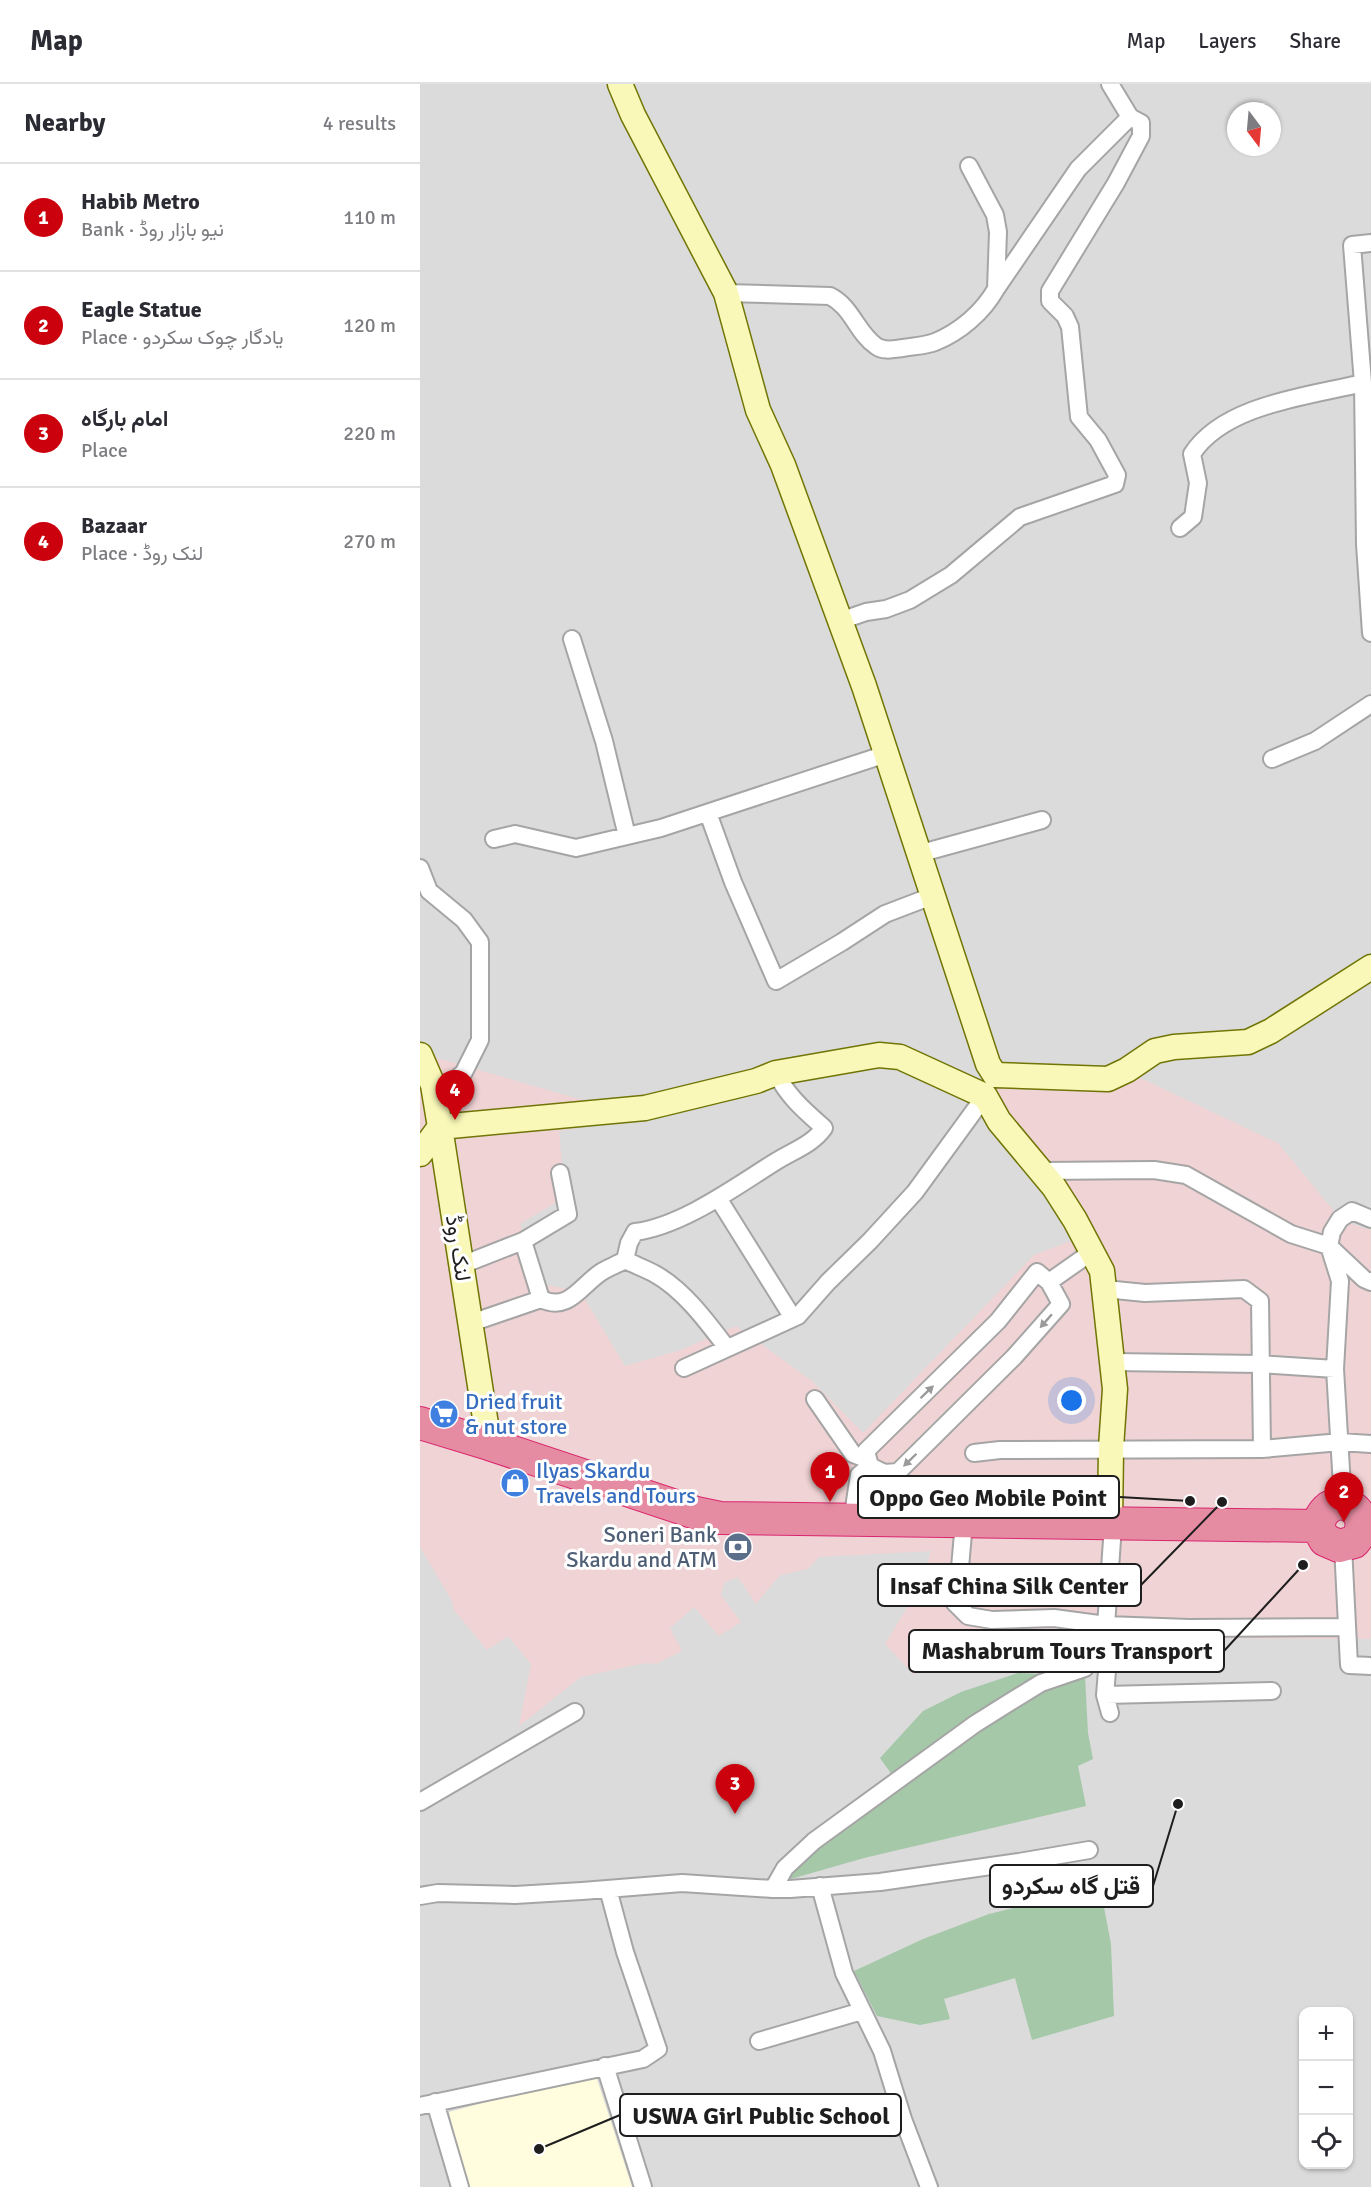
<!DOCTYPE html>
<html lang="en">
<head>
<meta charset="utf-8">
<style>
  body { margin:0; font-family:Signika,Vazirmatn,sans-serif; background:#f2f2f3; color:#2b2b33 }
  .controls { position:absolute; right:18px; bottom:18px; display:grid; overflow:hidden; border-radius:12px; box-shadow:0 2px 4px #0004 }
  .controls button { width:54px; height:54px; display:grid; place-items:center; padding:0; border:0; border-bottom:2px solid #e1e1e2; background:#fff; color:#2b2b33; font:30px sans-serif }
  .compass { position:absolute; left:807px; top:18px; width:54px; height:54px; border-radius:50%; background:#fff; box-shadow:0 2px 4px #0004; rotate:164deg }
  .you { position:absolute; left:652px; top:1317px; width:21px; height:21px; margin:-15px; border:4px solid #fff; border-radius:50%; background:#1a73e8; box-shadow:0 0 0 9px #1a73e833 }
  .badge { display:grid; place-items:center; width:39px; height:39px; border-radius:50%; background:#cb010d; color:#fff; font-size:20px; font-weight:700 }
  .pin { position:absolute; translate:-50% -50px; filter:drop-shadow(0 2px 3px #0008) }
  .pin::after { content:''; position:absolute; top:32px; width:21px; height:18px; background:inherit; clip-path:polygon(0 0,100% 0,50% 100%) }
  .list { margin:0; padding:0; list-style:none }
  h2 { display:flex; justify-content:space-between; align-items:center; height:78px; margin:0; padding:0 24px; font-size:26px }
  h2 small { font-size:20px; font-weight:400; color:#7c7c81 }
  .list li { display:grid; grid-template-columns:39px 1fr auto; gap:18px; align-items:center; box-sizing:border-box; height:108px; padding:0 24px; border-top:2px solid #e1e1e2 }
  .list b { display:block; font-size:22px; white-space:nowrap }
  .list p { margin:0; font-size:20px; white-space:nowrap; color:#7c7c81 }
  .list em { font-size:20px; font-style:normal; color:#7c7c81 }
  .icon { flex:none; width:33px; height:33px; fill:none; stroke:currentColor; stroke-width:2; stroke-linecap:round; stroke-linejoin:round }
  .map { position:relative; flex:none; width:951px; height:2103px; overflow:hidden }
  header { display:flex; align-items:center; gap:36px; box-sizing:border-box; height:84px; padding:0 30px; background:#fff; border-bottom:2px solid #e1e1e2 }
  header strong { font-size:28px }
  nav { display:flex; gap:33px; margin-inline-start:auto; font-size:21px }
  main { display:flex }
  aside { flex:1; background:#fff }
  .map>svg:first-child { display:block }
  .residential { fill:#dcdbdb; fill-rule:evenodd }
  .commercial { fill:#f0d3d4 }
  .education { fill:#fffddd }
  .cemetery { fill:#a5c8a8 }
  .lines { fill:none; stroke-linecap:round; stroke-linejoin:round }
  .street-casing { stroke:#a5a5a5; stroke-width:20 }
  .secondary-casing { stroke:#707505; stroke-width:27 }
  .highway-casing { stroke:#d9256e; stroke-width:34 }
  .street { stroke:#fff; stroke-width:16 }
  .secondary { stroke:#f9f8b8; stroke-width:24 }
  .highway { stroke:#e68ca2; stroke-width:32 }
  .oneway { fill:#9a9a9a }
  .labels { text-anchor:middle; stroke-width:6; stroke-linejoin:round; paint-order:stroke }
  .street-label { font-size:22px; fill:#1e1e1e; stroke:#fff }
  .shop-label { font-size:22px; fill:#366cbe; stroke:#fff; text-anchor:start }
  .service-label { font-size:22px; fill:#4e5e75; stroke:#fff; text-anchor:end }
  .leader { fill:none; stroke:#1e1e1e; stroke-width:2 }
  .callout-dot { fill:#1e1e1e; stroke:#fff; stroke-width:2 }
  .callout { fill:#fff; stroke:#1e1e1e; stroke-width:2 }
  .callout-label { font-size:24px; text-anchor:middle; font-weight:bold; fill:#1e1e1e }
</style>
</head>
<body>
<header>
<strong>Map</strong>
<nav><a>Map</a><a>Layers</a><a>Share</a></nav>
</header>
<main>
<aside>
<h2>Nearby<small>4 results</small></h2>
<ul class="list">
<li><span class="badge">1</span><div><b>Habib Metro</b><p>Bank · نیو بازار روڈ</p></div><em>110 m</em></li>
<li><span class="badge">2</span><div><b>Eagle Statue</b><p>Place · یادگار چوک سکردو</p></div><em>120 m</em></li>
<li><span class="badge">3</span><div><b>امام بارگاہ</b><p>Place</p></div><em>220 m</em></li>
<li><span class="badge">4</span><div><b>Bazaar</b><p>Place · لنک روڈ</p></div><em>270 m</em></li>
</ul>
</aside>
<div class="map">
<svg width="951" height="2103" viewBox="0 0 951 2103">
  <rect width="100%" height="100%" fill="#efebe4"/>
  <!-- residential -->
  <path class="residential" d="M0 0H951V2103H0ZM816 27H852V63H816ZM884 1928H928V2080H884Z"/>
  <!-- commercial -->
  <path class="commercial" d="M0 969 221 1033 139 1047 145 1113 100 1140 125 1201 160 1207 205 1282 261 1266 316 1242 392 1297 443 1349 614 1171 670 1150 562 995 572 978 695 982 858 1059 922 1137 951 1146V1555L547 1553 494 1591 465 1560 500 1502 511 1467 399 1473 388 1485 360 1491 336 1520 318 1493 304 1499 301 1511 321 1538 299 1552 274 1523 250 1544 262 1567 236 1580 225 1579 161 1593 99 1642 111 1580 88 1552 67 1566 34 1526 32 1517 0 1463Z"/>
  <!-- education -->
  <path class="education" d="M175 1989 212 2103H47L29 2028Z"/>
  <!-- cemetery -->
  <path class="cemetery" d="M598 1589 625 1590 602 1599 563 1631 475 1695 460 1674 503 1627 541 1608Z
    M665 1592 668 1649 673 1675 658 1682 666 1722 444 1774 371 1795 370 1785 538 1655 624 1606Z
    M680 1802 691 1860 694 1932 612 1956 595 1894 524 1915 530 1935 500 1941 457 1932 434 1887 503 1855 569 1830Z"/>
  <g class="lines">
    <!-- street casing -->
    <g class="street-casing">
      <path id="street" d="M690 0 710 33
        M549 82 575 131 578 148 576 205
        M951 159 932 161 943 299 945 460 951 549
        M306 209 410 212C432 223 437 249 456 262 464 268 474 265 483 264 493 262 505 262 515 258 540 248 563 228 576 205L658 85 710 33 721 39V52L696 99 630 207V217L645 232 650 243 659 333 678 356 697 391 695 400 600 433 531 491 490 516 466 525 446 528 420 537
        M760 444 773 433 778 399 772 370C804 320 890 312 943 299
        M152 555 184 657 207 752
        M852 675 895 657 951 620
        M288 729 313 798 356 897 422 858 465 830 512 812
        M74 755 95 750 156 764 241 744 466 670
        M498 770 622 736
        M0 784 9 807 44 836 60 858V956L44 988 15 1016
        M621 1087 734 1086 766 1091 871 1150 909 1162 944 1195 951 1198
        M298 1114 373 1234
        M103 1157 148 1130 140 1089
        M205 1176 209 1159 215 1148C262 1142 315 1103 355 1078 372 1067 392 1061 404 1044 385 1027 368 1013 356 989
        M42 1181 103 1157 121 1215 51 1239
        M685 1205 725 1209 824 1205 840 1217 842 1365
        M121 1215C150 1229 162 1199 183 1187 190 1183 198 1180 205 1176 215 1181 226 1185 235 1190 264 1206 288 1239 307 1264
        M692 1278 840 1280 915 1285
        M264 1284 378 1232 408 1198 450 1157 495 1108 565 1012
        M395 1315 433 1370 441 1373 446 1367
        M554 1369 580 1366 842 1365 920 1358 951 1360
        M450 1382 446 1367 578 1237 617 1188 629 1198
        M923 1419 915 1285 920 1197 909 1162 912 1148 920 1135 932 1127 951 1135
        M432 1437 439 1391 450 1382 464 1389 478 1388 594 1273 641 1220 629 1198 673 1167
        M544 1438 539 1495 534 1518 548 1532 572 1536 634 1534 686 1541 769 1544 926 1543
        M690 1439 692 1456 685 1556 688 1575 685 1611 690 1629
        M923 1462 929 1581 951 1582
        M685 1611 852 1607
        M0 1718 155 1628
        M400 1802 424 1889 462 1967 483 2035 509 2103
        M353 1805 365 1784 394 1757 555 1640 590 1618 621 1599 665 1584 675 1567 685 1556
        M0 1812 18 1809 95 1811 162 1807 262 1799 353 1805H370L460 1798 599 1778 669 1766
        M339 1957 442 1927
        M185 1982 223 2103
        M15 2018 40 2103
        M0 2022 223 1975 238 1965 205 1868 188 1805"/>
    </g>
    <!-- secondary casing -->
    <g class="secondary-casing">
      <path id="secondary" d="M200 0 213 31 306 209 338 326 363 381 444 602 568 980 575 991
        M0 971 13 1001 20 1043 69 1360
        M575 991 688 995 707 986 735 967 754 963 828 958 851 947 951 883
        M0 1070 20 1043 225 1024 336 997 356 989 459 971 480 973 565 1012 579 1037 634 1103 655 1136 682 1187 695 1305 691 1364 690 1439"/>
    </g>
    <!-- highway casing -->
    <g class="highway-casing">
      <path id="highway" d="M0 1339 69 1360 276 1429 300 1434 897 1442
        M923 1419C943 1425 947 1443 934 1458L919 1462 905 1456 897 1442C902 1428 908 1420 923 1419Z"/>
    </g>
    <!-- street -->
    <use href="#street" class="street"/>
    <!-- secondary -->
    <use href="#secondary" class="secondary"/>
    <!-- highway -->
    <use href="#highway" class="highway"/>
  </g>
  <!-- one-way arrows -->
  <defs><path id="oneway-solid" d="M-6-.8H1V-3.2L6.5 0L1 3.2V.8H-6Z" transform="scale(1.5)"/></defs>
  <g class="oneway">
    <use href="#oneway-solid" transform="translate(626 1237) rotate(131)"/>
    <use href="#oneway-solid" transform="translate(507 1308) rotate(-44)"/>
    <use href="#oneway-solid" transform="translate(490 1376) rotate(136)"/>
  </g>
  <!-- icons -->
  <defs>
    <g id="supermarket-disc" transform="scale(1.5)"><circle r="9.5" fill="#3f7fe0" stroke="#fff"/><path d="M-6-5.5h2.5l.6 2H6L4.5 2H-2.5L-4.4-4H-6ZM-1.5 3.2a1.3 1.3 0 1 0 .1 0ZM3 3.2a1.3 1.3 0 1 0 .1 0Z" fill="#fff"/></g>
    <g id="shop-disc" transform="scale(1.5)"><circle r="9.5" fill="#3f7fe0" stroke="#fff"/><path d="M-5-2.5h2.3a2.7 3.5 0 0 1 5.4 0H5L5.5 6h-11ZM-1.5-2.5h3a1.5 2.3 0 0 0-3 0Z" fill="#fff"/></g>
    <g id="bank-disc" transform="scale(1.5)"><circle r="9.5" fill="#5c6f8a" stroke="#fff"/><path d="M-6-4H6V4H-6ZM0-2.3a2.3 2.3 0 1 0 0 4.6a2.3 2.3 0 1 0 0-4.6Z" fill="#fff"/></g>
  </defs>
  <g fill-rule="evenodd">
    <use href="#supermarket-disc" x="24" y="1330"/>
    <use href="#shop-disc" x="95" y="1399"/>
    <use href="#bank-disc" x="318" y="1463"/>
  </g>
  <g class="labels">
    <!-- street labels -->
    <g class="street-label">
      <text transform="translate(39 1164) rotate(81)" y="8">لنک روڈ</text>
    </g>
    <!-- shop labels -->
    <g class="shop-label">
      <text x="45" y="1325">Dried fruit<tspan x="45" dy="25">&amp; nut store</tspan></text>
      <text x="116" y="1394">Ilyas Skardu<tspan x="116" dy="25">Travels and Tours</tspan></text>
    </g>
    <!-- service labels -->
    <g class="service-label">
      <text x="297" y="1458">Soneri Bank<tspan x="297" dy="25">Skardu and ATM</tspan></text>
    </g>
  </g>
  <!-- callouts -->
  <path class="leader" d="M770 1417L699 1413M802 1418L721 1501M883 1481L804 1567M758 1720L733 1802M119 2065L200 2031"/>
  <g class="callout-dot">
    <circle cx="770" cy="1417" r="6"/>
    <circle cx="802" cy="1418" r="6"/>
    <circle cx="883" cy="1481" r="6"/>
    <circle cx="758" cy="1720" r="6"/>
    <circle cx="119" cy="2065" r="6"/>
  </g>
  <g class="callout">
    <rect x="438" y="1392" width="261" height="42" rx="6"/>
    <rect x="458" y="1480" width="263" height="42" rx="6"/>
    <rect x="489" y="1546" width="315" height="42" rx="6"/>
    <rect x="570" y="1781" width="163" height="42" rx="6"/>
    <rect x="200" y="2010" width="281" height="42" rx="6"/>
  </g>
  <g class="callout-label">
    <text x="568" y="1422">Oppo Geo Mobile Point</text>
    <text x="589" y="1510">Insaf China Silk Center</text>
    <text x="647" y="1575">Mashabrum Tours Transport</text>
    <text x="651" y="1810">قتل گاہ سکردو</text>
    <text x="341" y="2040">USWA Girl Public School</text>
  </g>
</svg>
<div class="controls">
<button>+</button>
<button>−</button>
<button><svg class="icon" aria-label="locate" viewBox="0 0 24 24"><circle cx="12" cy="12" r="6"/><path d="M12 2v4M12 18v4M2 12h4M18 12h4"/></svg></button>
</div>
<svg class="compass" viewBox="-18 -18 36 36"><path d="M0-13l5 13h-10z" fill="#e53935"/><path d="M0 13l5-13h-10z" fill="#7c7c81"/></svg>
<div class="you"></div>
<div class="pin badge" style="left:410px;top:1418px">1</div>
<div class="pin badge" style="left:924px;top:1438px">2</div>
<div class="pin badge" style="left:315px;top:1730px">3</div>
<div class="pin badge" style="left:35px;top:1036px">4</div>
</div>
</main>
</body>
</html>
